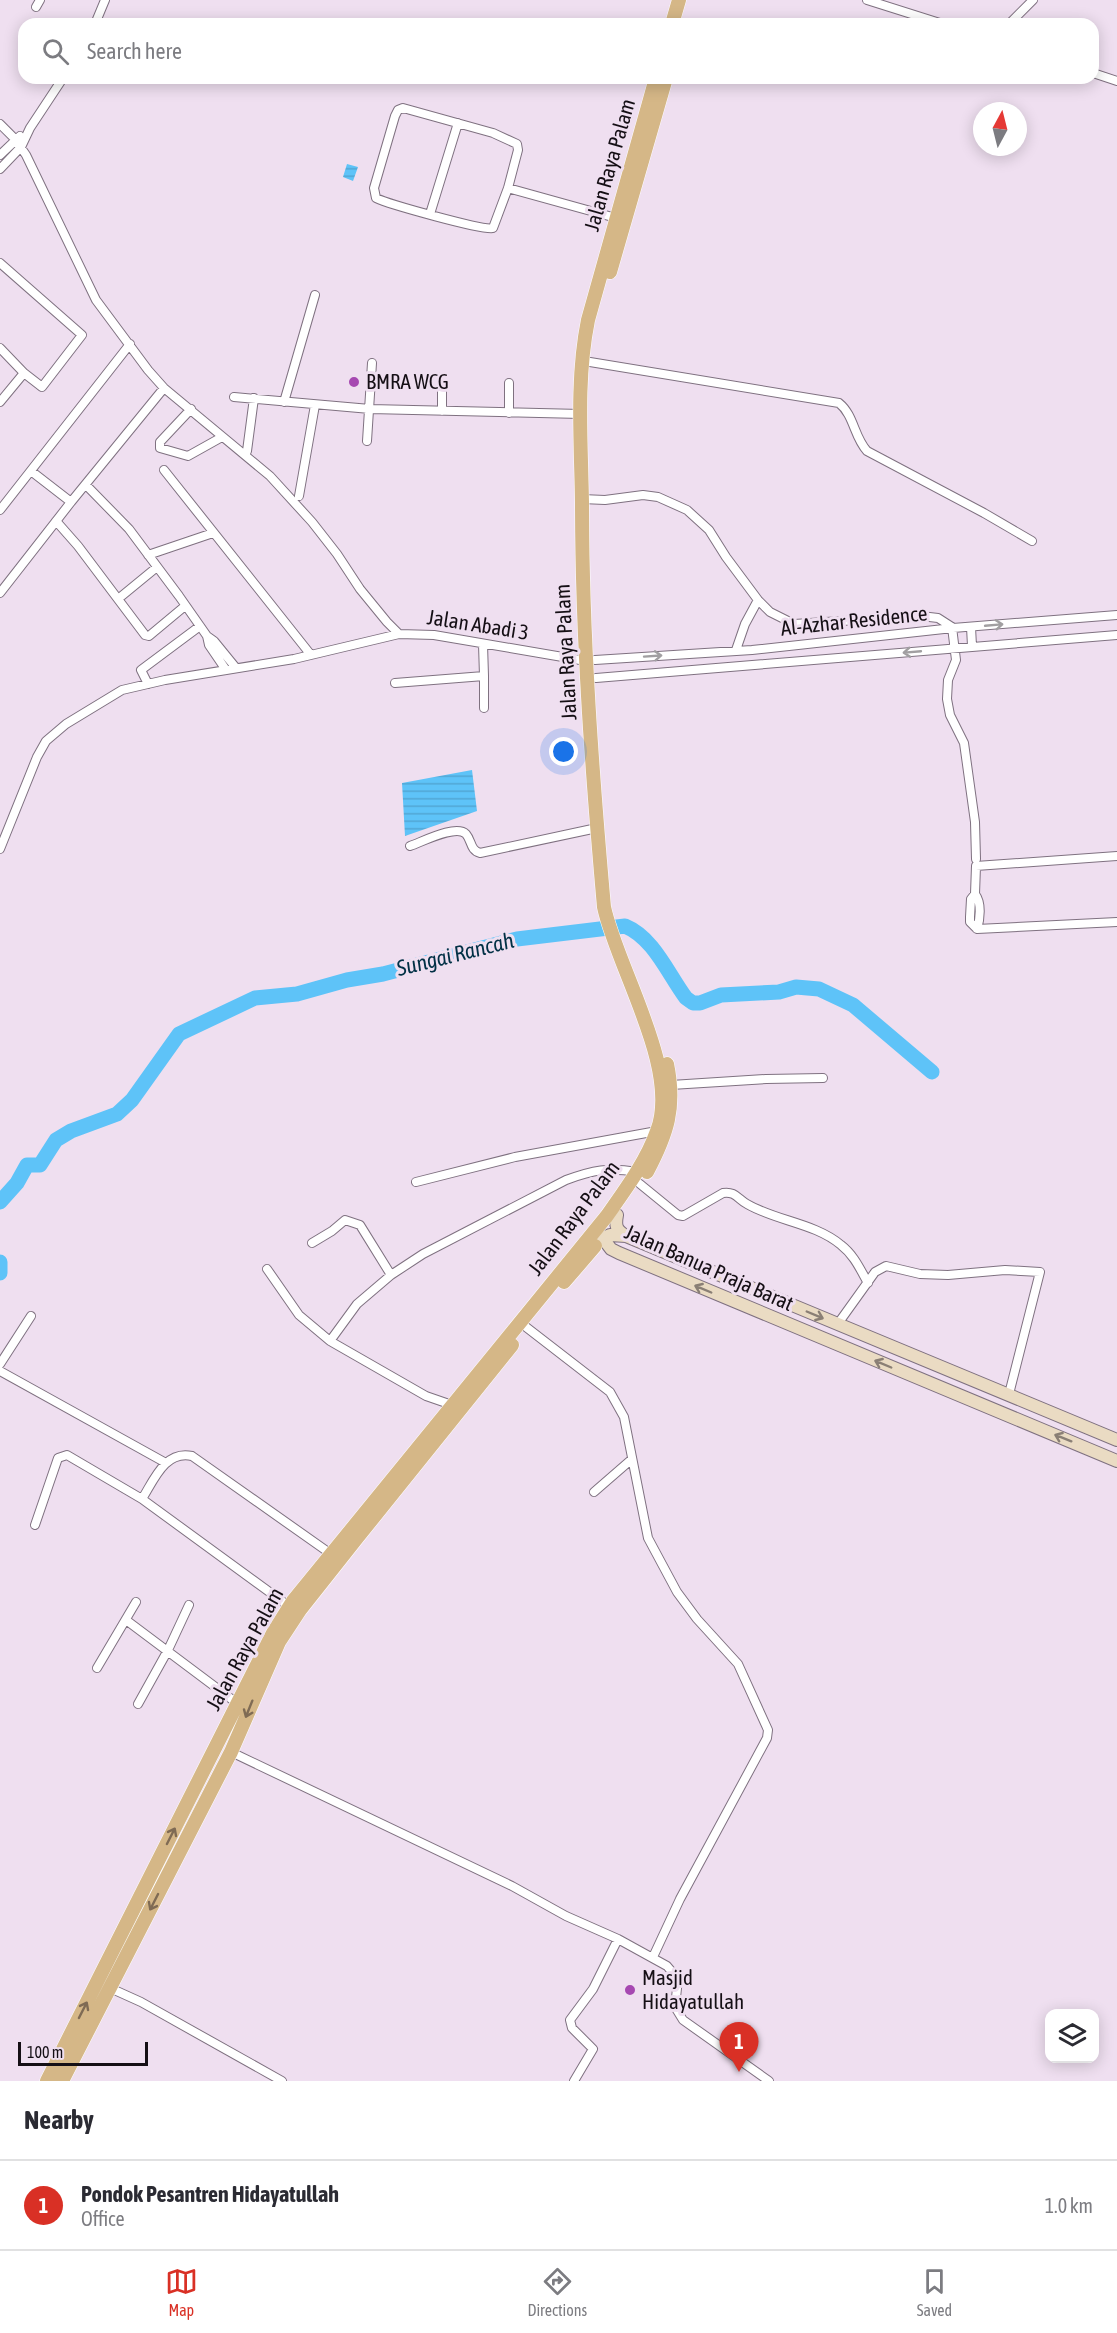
<!DOCTYPE html>
<html lang="en">
<head>
<meta charset="utf-8">
<style>
  body { margin:0; font-family:"Asap Condensed",sans-serif; background:#f7f7f7; color:#2b2b33 }
  .controls { position:absolute; right:18px; bottom:18px; display:grid; overflow:hidden; border-radius:12px; box-shadow:0 3px 15px #0003 }
  .controls button { width:54px; height:54px; display:grid; place-items:center; padding:0; border:0; border-bottom:2px solid #e1e1e2; background:#fff; color:#2b2b33; font:30px sans-serif }
  .compass { position:absolute; left:973px; top:102px; width:54px; height:54px; border-radius:50%; background:#fff; box-shadow:0 3px 15px #0003; rotate:7deg }
  .scale { position:absolute; left:18px; bottom:15px; width:130px; box-sizing:border-box; padding-left:6px; border:3px solid #150f15; border-top:0; font-size:16px; line-height:21px; white-space:nowrap; color:#150f15; -webkit-text-stroke:4px #efdff0; paint-order:stroke }
  .you { position:absolute; left:564px; top:752px; width:21px; height:21px; margin:-15px; border:4px solid #fff; border-radius:50%; background:#1a73e8; box-shadow:0 0 0 9px #1a73e833 }
  .badge { display:grid; place-items:center; width:39px; height:39px; border-radius:50%; background:#d93025; color:#fff; font-size:20px; font-weight:700 }
  .pin { position:absolute; translate:-50% -50px; filter:drop-shadow(0 2px 3px #0008) }
  .pin::after { content:''; position:absolute; top:32px; width:21px; height:18px; background:inherit; clip-path:polygon(0 0,100% 0,50% 100%) }
  .list { margin:0; padding:0; list-style:none }
  h2 { display:flex; justify-content:space-between; align-items:center; height:78px; margin:0; padding:0 24px; font-size:26px }
  h2 small { font-size:20px; font-weight:400; color:#7c7c81 }
  .list li { display:grid; grid-template-columns:39px 1fr auto; gap:18px; align-items:center; box-sizing:border-box; height:90px; padding:0 24px; border-top:2px solid #e1e1e2 }
  .list b { display:block; font-size:22px; white-space:nowrap }
  .list p { margin:0; font-size:20px; white-space:nowrap; color:#7c7c81 }
  .list em { font-size:20px; font-style:normal; color:#7c7c81 }
  .icon { flex:none; width:33px; height:33px; fill:none; stroke:currentColor; stroke-width:2; stroke-linecap:round; stroke-linejoin:round }
  .map { position:relative; flex:none; width:1117px; height:2081px; overflow:hidden }
  .search { position:absolute; background:#fff; box-shadow:0 3px 15px #0003; left:18px; right:18px; top:18px; height:66px; display:flex; align-items:center; gap:15px; box-sizing:border-box; padding:0 21px; border-radius:18px; color:#7c7c81; font-size:22px }
  .sheet { height:168px; background:#fff }
  nav { display:flex; justify-content:space-around; align-items:center; box-sizing:border-box; height:84px; border-top:2px solid #e1e1e2; background:#fff; font-size:16px; color:#7c7c81 }
  nav a { display:grid; justify-items:center; gap:3px }
  nav .on { color:#d93025 }
  .map>svg:first-child { display:block }
  .water { fill:url(#water-rules) }
  .lines { fill:none; stroke-linecap:round; stroke-linejoin:round }
  .river { stroke:#5ec3f8; stroke-width:15 }
  .street-casing { stroke:#7f7180; stroke-width:10 }
  .secondary-casing { stroke:#7f7180; stroke-width:14 }
  .primary-casing { stroke:#fff; stroke-width:15 }
  .street { stroke:#fff; stroke-width:8 }
  .secondary { stroke:#eadbc3; stroke-width:12 }
  .primary { stroke:#d5b787; stroke-width:14 }
  .oneway { stroke:#a19fa1 }
  .oneway2 { stroke:#8a7f75 }
  .oneway3 { stroke:#7f6b54 }
  .poi-dot { fill:#a648b1; stroke:#efdff0; stroke-width:2 }
  .labels { text-anchor:middle; stroke-width:6; stroke-linejoin:round; paint-order:stroke }
  .street-label { font-size:21px; fill:#150f15; stroke:#efdff0 }
  .poi-label { font-size:21px; fill:#150f15; stroke:#efdff0; text-anchor:start }
  .water-label { font-size:22px; font-style:italic; fill:#013045; stroke:#efdff0 }
</style>
</head>
<body>
<div class="map">
<svg width="1117" height="2081" viewBox="0 0 1117 2081">
  <defs>
    <pattern id="water-rules" width="6" height="5" patternUnits="userSpaceOnUse" patternTransform="scale(1.5)"><rect width="6" height="5" fill="#5ec3f8"/><path d="M0 2.5h6" fill="none" stroke="#51a6d4"/></pattern>
  </defs>
  <rect width="100%" height="100%" fill="#efdff0"/>
  <!-- water -->
  <path class="water" d="M347 164 358 167 353 181 343 177Z
    M472 770 477 811 405 836 402 783Z"/>
  <g class="lines">
    <!-- river -->
    <path class="river" d="M0 1202 17 1183 27 1165H40L56 1140 71 1131 117 1114 132 1100 179 1034 255 998 297 994 347 980 383 974 517 939 625 926C654 938 668 974 686 998L693 1003H700L721 995 779 992 796 987 819 989 853 1005 932 1072
      M0 1262V1273"/>
    <!-- street casing -->
    <g class="street-casing">
      <path id="street" d="M867 0 943 24
        M36 7 40 0
        M95 24 105 0
        M1009 24 1033 0
        M1093 73 1117 81
        M403 108 493 133 517 144 518 150 508 188 493 228C484 231 388 204 376 198L374 188 395 116 398 110Z
        M0 124 15 139 26 155 96 300 148 370 164 388 270 476 312 522 337 554 360 589 387 622 399 634
        M0 155 20 136
        M0 169 21 147 30 128 63 78
        M508 188 616 218
        M430 214 458 123
        M0 263 82 335 42 387 24 373
        M0 348 24 373 0 402
        M590 362 839 403C854 415 854 437 867 451L984 513 1032 541
        M509 383V413
        M234 397 370 409 581 414
        M284 402 315 295
        M191 409 160 442V448L188 456 222 437
        M442 411V377
        M367 441 372 363
        M247 451 254 398
        M164 470 311 655
        M86 485 129 529 179 596 207 636 209 645 226 670
        M299 496 315 405
        M582 499 605 500 643 495 658 497 687 510 709 530 726 557 758 600 770 612 794 624 921 616 938 618 952 627 956 660 948 680 947 699 950 715 964 743 975 822 976 859
        M71 502 164 388
        M0 510 130 344
        M56 521 78 546 145 635 149 636 185 606
        M148 555 213 533
        M0 593 71 502 31 471
        M118 599 157 567
        M971 627 972 646
        M207 636 214 641 236 668
        M736 650 745 624 758 600
        M595 660 752 650 953 628 1117 615
        M484 676V708
        M596 678 1117 635
        M395 683 484 676 483 644
        M148 684 141 670 200 626
        M410 846C422 842 456 824 466 834 472 841 470 850 480 853L597 828
        M0 849 37 757 46 741 66 724 122 690 165 680 294 659 399 634 434 635 586 661
        M1117 856 976 866 975 894 971 899 970 917V922L977 929 1117 922
        M975 894C982 903 980 919 977 929
        M671 1085 766 1079 823 1078
        M416 1182 515 1157 657 1131
        M640 1184 678 1215 683 1216 723 1193C735 1191 738 1199 747 1204 776 1221 815 1223 841 1245 854 1255 860 1269 868 1283
        M312 1243 332 1231 345 1220 360 1225 391 1275
        M267 1269 299 1315 330 1341
        M837 1325 875 1272 886 1266 920 1274 948 1275 1005 1270 1040 1272 1009 1394
        M526 1327 610 1392 624 1417 648 1538 677 1592 697 1619 738 1664 768 1730 767 1738 680 1899 653 1957
        M0 1364 31 1316
        M0 1371 166 1463
        M452 1405 426 1396 330 1341 357 1304 391 1275 423 1254 566 1180C593 1170 608 1167 637 1172
        M594 1492 632 1459
        M142 1499C154 1480 165 1450 192 1456L331 1554
        M35 1525 58 1458 67 1455 142 1499 290 1607
        M126 1620 238 1704
        M97 1668 136 1602
        M138 1704 168 1650 189 1605
        M231 1752 512 1886 566 1916 618 1939 593 1989 570 2020 572 2028 593 2049 574 2081
        M618 1939 667 1966 678 1979 675 2007 683 2020 769 2081
        M110 1988 141 2002 282 2081"/>
    </g>
    <!-- secondary casing -->
    <g class="secondary-casing">
      <path id="secondary" d="M617 1215C615 1226 616 1230 626 1236
        M602 1237 611 1249 619 1253 1117 1461
        M584 1246 610 1235 626 1236 1117 1440"/>
    </g>
    <!-- primary casing -->
    <g class="primary-casing">
      <path id="primary" d="M672 24 679 0
        M610 272 666 78
        M647 1172C667 1134 676 1108 667 1064
        M564 1282 595 1246
        M47 2081 273 1633 293 1601 606 1217C625 1190 646 1162 657 1131 681 1070 617 968 604 907 592 772 582 637 582 502 581 441 576 379 588 320L656 78
        M62 2081 231 1752 279 1642 300 1610 357 1538 512 1345"/>
    </g>
    <!-- street -->
    <use href="#street" class="street"/>
    <!-- secondary -->
    <use href="#secondary" class="secondary"/>
    <!-- primary -->
    <use href="#primary" class="primary"/>
  </g>
  <!-- one-way arrows -->
  <defs><path id="oneway-shaft" d="M-6 0H5M1.5-3L5.5 0L1.5 3" fill="none" stroke-width="1.6" stroke-linecap="round" stroke-linejoin="round" transform="scale(1.5)"/></defs>
  <g class="oneway">
    <use href="#oneway-shaft" transform="translate(994 625) rotate(-5)"/>
    <use href="#oneway-shaft" transform="translate(912 652) rotate(175)"/>
    <use href="#oneway-shaft" transform="translate(653 656) rotate(-4)"/>
  </g>
  <g class="oneway2">
    <use href="#oneway-shaft" transform="translate(703 1289) rotate(-157)"/>
    <use href="#oneway-shaft" transform="translate(815 1315) rotate(23)"/>
    <use href="#oneway-shaft" transform="translate(883 1364) rotate(-157)"/>
    <use href="#oneway-shaft" transform="translate(1063 1438) rotate(-158)"/>
  </g>
  <g class="oneway3">
    <use href="#oneway-shaft" transform="translate(249 1709) rotate(112)"/>
    <use href="#oneway-shaft" transform="translate(171 1836) rotate(-63)"/>
    <use href="#oneway-shaft" transform="translate(154 1902) rotate(117)"/>
    <use href="#oneway-shaft" transform="translate(83 2010) rotate(-63)"/>
  </g>
  <!-- markers -->
  <g class="poi-dot">
    <circle cx="354" cy="382" r="6"/>
    <circle cx="630" cy="1990" r="6"/>
  </g>
  <g class="labels">
    <!-- street labels -->
    <g class="street-label">
      <text transform="translate(610 165) rotate(-74)" y="7">Jalan Raya Palam</text>
      <text transform="translate(854 621) rotate(-6)" y="7">Al-Azhar Residence</text>
      <text transform="translate(478 625) rotate(9)" y="7">Jalan Abadi 3</text>
      <text transform="translate(566 652) rotate(-93)" y="7">Jalan Raya Palam</text>
      <text transform="translate(574 1218) rotate(-53)" y="7">Jalan Raya Palam</text>
      <text transform="translate(709 1268) rotate(24)" y="7">Jalan Banua Praja Barat</text>
      <text transform="translate(245 1649) rotate(-61)" y="7">Jalan Raya Palam</text>
    </g>
    <!-- poi labels -->
    <g class="poi-label">
      <text x="366" y="389">BMRA WCG</text>
      <text x="642" y="1985">Masjid<tspan x="642" dy="24">Hidayatullah</tspan></text>
    </g>
    <!-- water labels -->
    <g class="water-label">
      <text transform="translate(455 954) rotate(-14)" y="8">Sungai Rancah</text>
    </g>
  </g>
</svg>
<div class="controls">
<button><svg class="icon" aria-label="layers" viewBox="0 0 24 24"><path d="M12 4l9 5-9 5-9-5zM3 14l9 5 9-5"/></svg></button>
</div>
<svg class="compass" viewBox="-18 -18 36 36"><path d="M0-13l5 13h-10z" fill="#e53935"/><path d="M0 13l5-13h-10z" fill="#7c7c81"/></svg>
<div class="scale">100 m</div>
<div class="you"></div>
<div class="pin badge" style="left:739px;top:2072px">1</div>
<div class="search"><svg class="icon" aria-label="search" viewBox="0 0 24 24"><circle cx="10" cy="10" r="6"/><path d="M15 15l6 6"/></svg>Search here</div>
</div>
<section class="sheet">
<h2>Nearby<small></small></h2>
<ul class="list">
<li><span class="badge">1</span><div><b>Pondok Pesantren Hidayatullah</b><p>Office</p></div><em>1.0 km</em></li>
</ul>
</section>
<nav>
<a class="on"><svg class="icon" aria-label="map" viewBox="0 0 24 24"><path d="M3 6l6-2 6 2 6-2v14l-6 2-6-2-6 2zM9 4v14M15 6v14"/></svg>Map</a>
<a><svg class="icon" aria-label="directions" viewBox="0 0 24 24"><path d="M12 3l9 9-9 9-9-9zM9 14v-3h6M13 9l2 2-2 2"/></svg>Directions</a>
<a><svg class="icon" aria-label="saved" viewBox="0 0 24 24"><path d="M7 4h10v16l-5-4-5 4z"/></svg>Saved</a>
</nav>
</body>
</html>
